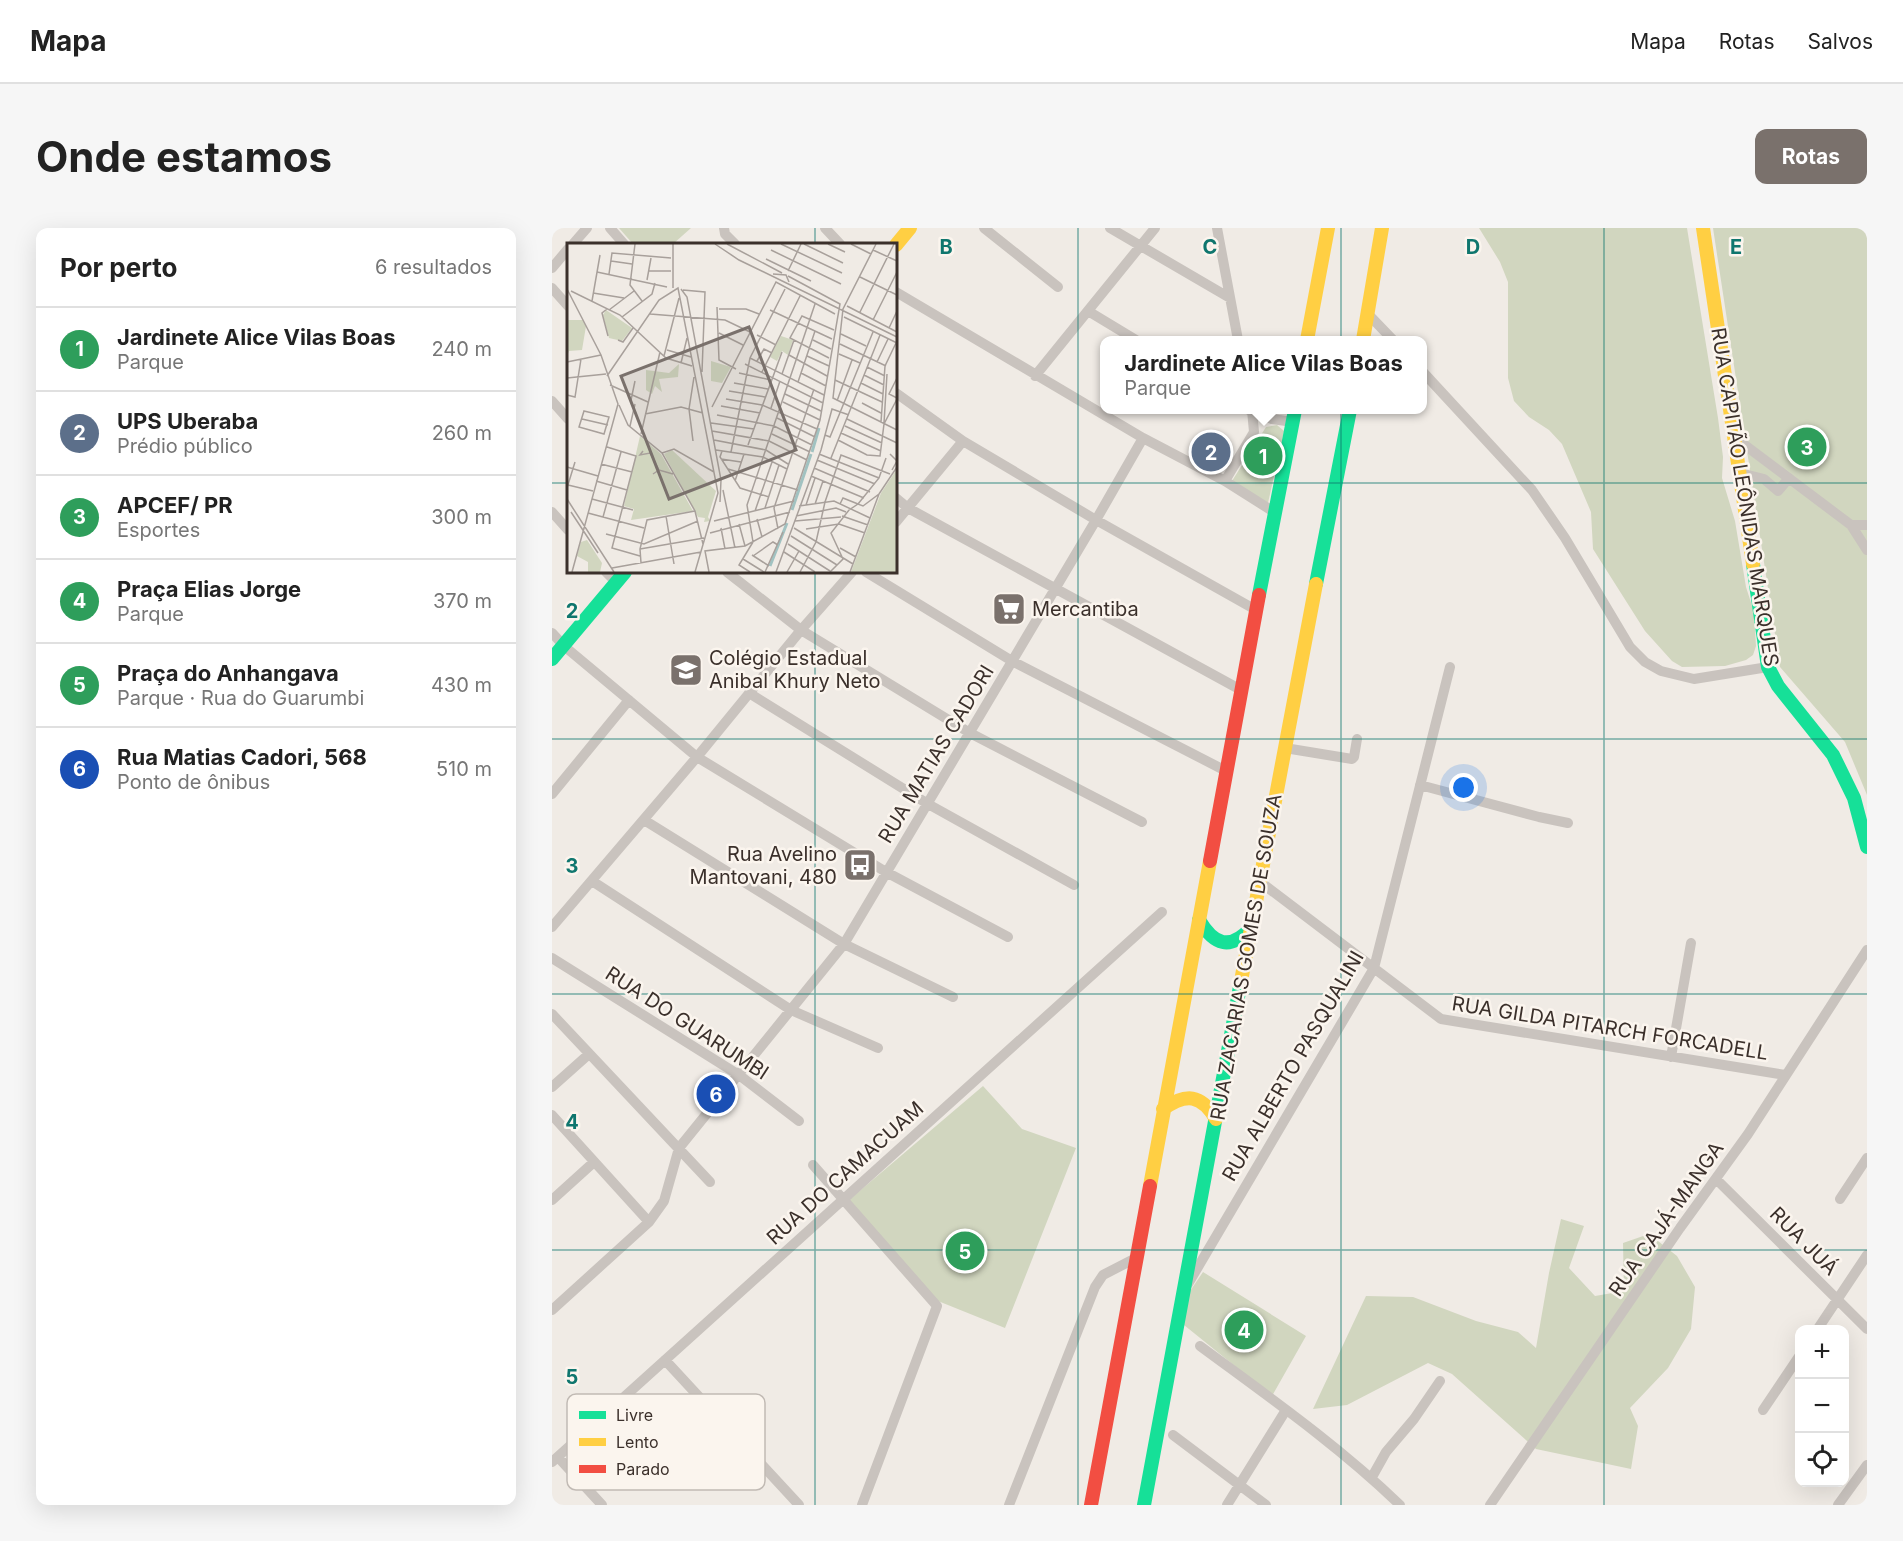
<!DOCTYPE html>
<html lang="pt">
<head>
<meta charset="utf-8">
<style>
  body { margin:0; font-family:Inter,sans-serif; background:#f6f6f6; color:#222 }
  .controls { position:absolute; right:18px; bottom:18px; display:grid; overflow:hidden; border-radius:12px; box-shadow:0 6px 24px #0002 }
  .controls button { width:54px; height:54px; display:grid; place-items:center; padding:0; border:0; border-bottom:2px solid #e0e0e0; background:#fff; color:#222; font:30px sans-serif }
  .you { position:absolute; left:912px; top:560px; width:21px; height:21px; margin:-15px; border:4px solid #fff; border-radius:50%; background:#1a73e8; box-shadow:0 0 0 9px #1a73e833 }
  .badge { display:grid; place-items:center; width:39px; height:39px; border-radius:50%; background:#7a716c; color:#fff; font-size:20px; font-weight:700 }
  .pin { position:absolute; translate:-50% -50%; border:3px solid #fff; box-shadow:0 2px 6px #0006 }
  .popup { position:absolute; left:548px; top:108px; width:327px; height:78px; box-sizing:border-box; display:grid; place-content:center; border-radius:12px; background:#fff; filter:drop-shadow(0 2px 4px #0005); font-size:20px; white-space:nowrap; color:#767676 }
  .popup b { font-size:22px; color:#222 }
  .popup::after { content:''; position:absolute; left:50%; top:100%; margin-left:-12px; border:12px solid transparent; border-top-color:#fff }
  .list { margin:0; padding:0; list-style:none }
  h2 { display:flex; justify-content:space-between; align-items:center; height:78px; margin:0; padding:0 24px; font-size:26px }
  h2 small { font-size:20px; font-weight:400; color:#767676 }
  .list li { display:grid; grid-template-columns:39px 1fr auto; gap:18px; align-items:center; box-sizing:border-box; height:84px; padding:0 24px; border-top:2px solid #e0e0e0 }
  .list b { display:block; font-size:22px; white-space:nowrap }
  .list p { margin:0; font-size:20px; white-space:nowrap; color:#767676 }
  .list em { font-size:20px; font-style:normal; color:#767676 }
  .icon { flex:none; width:33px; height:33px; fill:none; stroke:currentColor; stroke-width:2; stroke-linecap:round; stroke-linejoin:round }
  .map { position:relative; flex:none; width:1315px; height:1277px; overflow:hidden; border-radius:12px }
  header { display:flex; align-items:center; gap:36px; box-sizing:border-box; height:84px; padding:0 30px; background:#fff; border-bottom:2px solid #e0e0e0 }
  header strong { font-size:28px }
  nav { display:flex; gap:33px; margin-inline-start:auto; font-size:21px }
  .intro { display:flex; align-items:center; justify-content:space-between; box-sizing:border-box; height:144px; padding:0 36px }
  h1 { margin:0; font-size:42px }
  .button { padding:15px 27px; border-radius:12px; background:#7a716c; color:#fff; font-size:21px; font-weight:700 }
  main { display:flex; gap:36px; padding:0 36px }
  aside { flex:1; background:#fff; border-radius:12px; box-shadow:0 6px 24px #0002 }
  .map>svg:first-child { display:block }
  .green { fill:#d1d6bf }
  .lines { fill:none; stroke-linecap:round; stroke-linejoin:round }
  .street { stroke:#c9c3be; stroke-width:10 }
  .fast { stroke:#16e098; stroke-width:14 }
  .slow { stroke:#ffcf43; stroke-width:14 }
  .jam { stroke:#f24e42; stroke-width:14 }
  .grid { fill:none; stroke:#0f766e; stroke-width:1.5; stroke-opacity:0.55 }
  .labels { text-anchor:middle; stroke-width:5; stroke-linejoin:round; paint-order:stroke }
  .street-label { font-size:20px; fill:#3b302b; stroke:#fbf5ee }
  .poi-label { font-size:20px; fill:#3b302b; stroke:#fbf5ee; text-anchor:start }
  .inset-river { fill:none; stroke:#a1c2c1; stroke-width:3 }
  .inset-road { fill:none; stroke:#a8a09b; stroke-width:1.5 }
  .view { fill:#7a716c; fill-opacity:0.15; stroke:#7a716c; stroke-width:3 }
  .inset-edge { fill:none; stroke:#3b302b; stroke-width:3 }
  .key { fill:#fbf5ee; stroke:#c1bab4; stroke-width:1.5 }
  .key-label { font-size:16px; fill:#3b302b }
  .grid-label { font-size:20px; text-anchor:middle; font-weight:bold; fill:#0f766e; stroke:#fbf5ee; stroke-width:5; stroke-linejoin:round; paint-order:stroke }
</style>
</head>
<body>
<header>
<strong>Mapa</strong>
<nav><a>Mapa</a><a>Rotas</a><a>Salvos</a></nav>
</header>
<div class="intro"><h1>Onde estamos</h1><a class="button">Rotas</a></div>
<main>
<aside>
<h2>Por perto<small>6 resultados</small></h2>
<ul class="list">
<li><span class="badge" style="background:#2e9e5b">1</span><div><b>Jardinete Alice Vilas Boas</b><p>Parque</p></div><em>240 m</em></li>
<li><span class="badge" style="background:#5c6f8a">2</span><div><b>UPS Uberaba</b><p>Prédio público</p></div><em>260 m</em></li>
<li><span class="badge" style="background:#2e9e5b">3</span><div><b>APCEF/ PR</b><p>Esportes</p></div><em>300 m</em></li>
<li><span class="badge" style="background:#2e9e5b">4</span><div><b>Praça Elias Jorge</b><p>Parque</p></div><em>370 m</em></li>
<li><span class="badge" style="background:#2e9e5b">5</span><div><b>Praça do Anhangava</b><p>Parque · Rua do Guarumbi</p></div><em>430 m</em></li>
<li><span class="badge" style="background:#1a4fb4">6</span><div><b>Rua Matias Cadori, 568</b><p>Ponto de ônibus</p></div><em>510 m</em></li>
</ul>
</aside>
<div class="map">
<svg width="1315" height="1277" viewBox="0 0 1315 1277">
  <rect width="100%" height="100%" fill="#f0ebe5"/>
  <!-- green -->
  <path class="green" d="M67 0H139L121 16H81Z
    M927 0H1135L1166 190 1171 229 1170 250 1183 293 1194 359 1202 384 1204 418 1201 427 1194 432 1173 438 1130 439 1120 433 1093 403 1041 321 1039 284 1010 216 997 202 977 189 962 173 956 150V54L948 34Z
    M1161 0H1315V567L1293 514 1228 439Z
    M725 197 732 203 716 275 680 253 714 199Z
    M431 858 470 901 524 920 453 1100 386 1073 297 972Z
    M1009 991 1032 998 1017 1040 1043 1068 1072 1063 1071 1015 1097 1006 1125 1028 1143 1059 1139 1101 1116 1140 1078 1180 1086 1198 1079 1241 984 1221 900 1146 876 1135 795 1177 761 1181 814 1068 861 1069 924 1093 966 1104 984 1120 997 1045Z
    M651 1044 754 1108 720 1168 632 1097 636 1066Z"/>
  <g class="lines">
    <!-- street -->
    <path class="street" d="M58 0 72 16
      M172 0 173 6 183 16
      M273 0 288 16
      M432 0 506 59
      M558 0 678 70
      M665 0 686 112
      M21 16 35 0
      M0 40 16 21
      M0 60 16 78
      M344 64 591 210 673 253 722 284
      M536 83 584 112
      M816 86 841 112
      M870 143 980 262 1013 310 1078 419 1093 434 1109 443 1142 451 1216 439
      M483 148 603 0
      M344 165 411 213 544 292 704 382
      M0 173 16 191
      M697 182 720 191 741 194
      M1182 209 1299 297H1315
      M1188 245 1212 251 1226 263 1237 250
      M673 253 702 204 700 182
      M344 270 356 280 689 462
      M0 284 16 302
      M344 294 411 213
      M1299 297 1315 322
      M54 344 64 354
      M175 344 249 402 418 505 590 594
      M314 344 460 433 674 543
      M0 405 12 418 145 529 334 644 456 709
      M197 465 376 576 522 657
      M733 520 800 531 802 529 805 511
      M868 557 987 589 1016 595
      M0 566 77 472
      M92 592 292 716 401 769
      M40 653 239 782 326 820
      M707 653 889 791 1233 847
      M0 699 145 529 249 402 300 344
      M0 730 187 847 247 893
      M0 786 158 954
      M1119 829 1139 715
      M0 859 37 826
      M0 887 97 994
      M261 937 385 1078 310 1277
      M1164 951 1315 1101
      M1288 971 1315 930
      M0 972 42 934
      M636 1056 822 740 898 439
      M0 1082 97 994 112 973 127 920 292 716 544 292 591 210
      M1265 1102 1315 1027
      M648 1118C717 1169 787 1218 848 1277
      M113 1132 247 1277
      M1211 1182 1248 1127
      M621 1207 714 1277
      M6 1229 50 1277
      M0 1234 610 684
      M820 1249 834 1224 862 1191 888 1153
      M457 1277 543 1059 551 1047 584 1030
      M675 1277 734 1182
      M938 1277 1128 1000 1196 906 1315 722
      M1286 1277 1315 1237"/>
    <!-- fast -->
    <path class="fast" d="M1201 336 1216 439 1226 458 1281 527 1302 570 1315 619
      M764 356 798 182
      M707 367 743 182
      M0 431 73 344
      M647 692C662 717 678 723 699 700
      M592 1277 689 753"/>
    <!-- slow -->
    <path class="slow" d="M1151 0 1201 336
      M344 17 358 0
      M755 112 776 0
      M811 112 830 0
      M689 753 764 356
      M611 881C634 865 649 866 664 891
      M598 958 658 633"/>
    <!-- jam -->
    <path class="jam" d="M658 633 707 367
      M539 1277 598 958"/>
  </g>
  <!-- grid -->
  <path class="grid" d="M263 0V16M526 0V1277M789 0V1277M1052 0V1277M0 255H16M344 255H1315M263 344V1277M0 511H1315M0 766H1315M0 1022H1315"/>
  <!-- icons -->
  <defs>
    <g id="supermarket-square" transform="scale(1.725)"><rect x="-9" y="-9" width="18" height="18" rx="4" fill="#7a716c" stroke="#fbf5ee"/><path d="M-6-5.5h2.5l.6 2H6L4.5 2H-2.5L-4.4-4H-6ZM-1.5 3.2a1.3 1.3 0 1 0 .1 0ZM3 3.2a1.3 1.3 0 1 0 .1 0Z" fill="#fff"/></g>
    <g id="school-square" transform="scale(1.725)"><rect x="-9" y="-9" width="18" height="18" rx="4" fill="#7a716c" stroke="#fbf5ee"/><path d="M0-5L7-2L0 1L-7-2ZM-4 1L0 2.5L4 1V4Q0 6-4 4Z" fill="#fff"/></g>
    <g id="bus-square" transform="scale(1.725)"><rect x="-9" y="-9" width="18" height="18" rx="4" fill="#7a716c" stroke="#fbf5ee"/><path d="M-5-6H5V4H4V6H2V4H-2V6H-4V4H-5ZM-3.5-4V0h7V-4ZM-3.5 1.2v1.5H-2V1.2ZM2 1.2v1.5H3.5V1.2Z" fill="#fff"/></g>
  </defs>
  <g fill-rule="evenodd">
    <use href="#supermarket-square" x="457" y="381"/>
    <use href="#school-square" x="134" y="442"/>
    <use href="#bus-square" x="308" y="637"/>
  </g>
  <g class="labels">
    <!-- street labels -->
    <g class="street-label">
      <text transform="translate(1193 269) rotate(81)" y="7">RUA CAPITÃO LEÔNIDAS MARQUES</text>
      <text transform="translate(384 526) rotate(-59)" y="7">RUA MATIAS CADORI</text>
      <text transform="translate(694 729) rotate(-80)" y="7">RUA ZACARIAS GOMES DE SOUZA</text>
      <text transform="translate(135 795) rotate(33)" y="7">RUA DO GUARUMBI</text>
      <text transform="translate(1058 800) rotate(9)" y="7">RUA GILDA PITARCH FORCADELL</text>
      <text transform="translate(741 838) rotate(-60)" y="7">RUA ALBERTO PASQUALINI</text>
      <text transform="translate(293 945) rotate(-42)" y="7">RUA DO CAMACUAM</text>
      <text transform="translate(1114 991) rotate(-55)" y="7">RUA CAJÁ-MANGA</text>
      <text transform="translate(1252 1013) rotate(45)" y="7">RUA JUÁ</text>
    </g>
    <!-- poi labels -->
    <g class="poi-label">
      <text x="480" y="388">Mercantiba</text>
      <text x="157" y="437">Colégio Estadual<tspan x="157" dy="23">Anibal Khury Neto</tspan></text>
      <text x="285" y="633" text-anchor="end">Rua Avelino<tspan x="285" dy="23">Mantovani, 480</tspan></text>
    </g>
  </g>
  <!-- overview -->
  <g transform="translate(15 15)">
    <rect width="330" height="330" fill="#f0ebe5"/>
    <path d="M39 67 65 85 55 98 42 95 36 72ZM0 77H16L19 83 15 107 2 108 0 113ZM214 93 226 97 221 112 215 108 210 118 203 114ZM144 118 164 124 155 140 144 138ZM112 121 111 134 92 136 95 149 88 143 85 151 79 147V127L102 130ZM73 193 94 211 126 268 64 277 67 266 57 263ZM105 207 149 248 141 274 143 278 137 279 138 275 131 274 97 211ZM330 226V329H284L314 250ZM20 297 35 320 33 329H21V319L10 313 14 299Z" fill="#d1d6bf"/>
    <path class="inset-river" d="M245 209 252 185M225 267 244 211M203 323 220 280"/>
    <path class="inset-road" d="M68 1 63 42 75 58M106 1V45M148 1 172 17 330 94M160 1 215 30M214 1 275 30M237 1 276 20M261 1 278 9M284 1 304 11M309 1 276 66 266 155 330 187M204 7 274 41M306 7 330 18M199 16 244 38M44 18 65 21M82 28H104M221 28 234 1M30 29 100 44M42 31 45 10 104 15M206 31 219 32 222 39M293 34 330 52M80 37 84 15M0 46 34 112 51 161 5 329M114 46 120 54 154 237 153 259M116 47 138 49 135 129M4 48 53 72 99 115 125 123M26 50 57 55M25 58 33 12M280 63 330 89M150 64 152 117 169 126M40 66 35 70 41 93M152 66H179L192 71M42 67 67 48M203 67 265 96M293 69 327 1M83 71 158 77 183 89M55 74 85 51 88 40M277 74 330 100M306 77 330 29M322 85 330 68M152 90 176 102M274 91 299 103M190 92 209 102M51 97 56 99 66 85M246 97 264 106M273 101 319 123M100 107 124 114M272 111 293 120M222 112 260 133M97 113 112 55M240 113 262 123M183 115 257 152M262 115 223 95 235 73 267 87M190 118 197 106 205 110M0 119 34 112M310 119 321 96M114 120 120 95M178 121 256 160M300 124 318 133M195 129 233 53M172 130 204 137M234 130 259 143M215 131 227 97M297 132 317 142M40 133 92 57 111 45 151 250 128 329M0 135 39 131M330 135 322 151 330 155M268 137 315 159M231 139 248 88M167 140 201 146M294 140 316 151M43 142 81 159M162 148 198 154M218 151 254 168M0 152 8 154 14 116M159 156 195 162 250 186M64 157 68 138M270 158 285 117M216 159 253 177M295 160 314 170M52 162 61 182 95 210 128 268 136 301M154 163 193 170M145 164 209 39 268 71M204 165 213 138M17 168 42 174 37 191 12 184ZM78 171 114 164 136 170M150 172 207 183 245 202M210 175 248 194M15 176 41 182M280 176 330 200M314 179 318 123 329 100M144 180 187 186M317 180 320 131M63 183 68 161M278 183 315 200M145 188 202 198 240 217M274 190 314 208M74 191 93 109M205 191 243 209M258 192 263 194 306 89M147 197 199 207 221 221M271 197 300 212 313 213 317 181 330 156M126 198 122 166 127 134M181 202 215 109M40 204 69 213 45 305 73 313M149 207 196 214 220 226M76 208 73 212 83 210 92 227M155 208 153 214 173 245 202 254M164 209 183 115 218 46M95 210 107 206 147 229M252 211 312 235M323 211 330 218 325 227M264 215 313 92M154 216 174 219M250 217 308 241M34 221 65 229M0 224 31 233M247 225 303 249M161 226 231 247M86 231 92 227 106 231M244 233 297 255M29 238 60 247M168 238 177 211M1 242 26 248M0 245 8 219M156 247 168 305M0 256 47 329M25 256 66 267M248 261 256 238M273 261 276 255 291 261M291 261 312 235 319 215M239 262 248 235M232 263 267 258 303 275M198 265 212 222M188 268 205 219M4 269 31 310M21 270 77 285M99 273 107 321M229 273 269 265 279 269M275 273 301 282M36 274 54 209M190 276 195 294M147 278 227 258M228 278 274 274M172 281 178 303M154 285 158 306M227 285 286 321M211 286 207 265 247 146M239 286 272 281 298 290M143 290 223 269M39 291 77 301 131 278M224 293 270 322M186 299 180 262 248 61M221 301 263 328M273 305 289 314M73 306 137 295M217 309 248 329M185 312 202 323M186 313 206 299 211 302M176 316 197 329M74 320 73 306 80 277 128 268M45 325 134 309M142 329 138 308 178 303 218 281 253 177 273 61 221 33M183 329 172 322 186 299M198 329 216 289M209 329 254 207 265 166 282 172M220 329 232 308M233 329 249 299 258 259 274 212 323 231M263 329 276 316 264 290 282 267 291 261 296 263 312 251 330 224M283 329 312 251"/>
    <path class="view" d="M182 84 229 207 102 256 54 133Z"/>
    <rect width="330" height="330" class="inset-edge"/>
  </g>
  <!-- legend -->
  <rect x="15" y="1166" width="198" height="96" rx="9" class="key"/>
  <rect x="27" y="1183" width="27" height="8" fill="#16e098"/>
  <rect x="27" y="1210" width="27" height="8" fill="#ffcf43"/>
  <rect x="27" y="1237" width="27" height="8" fill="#f24e42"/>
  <g class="key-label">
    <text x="64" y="1193">Livre</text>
    <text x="64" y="1220">Lento</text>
    <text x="64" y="1247">Parado</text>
  </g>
  <g class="grid-label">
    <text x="394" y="26">B</text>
    <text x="658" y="26">C</text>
    <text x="921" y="26">D</text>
    <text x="1184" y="26">E</text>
    <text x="20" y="390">2</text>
    <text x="20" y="645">3</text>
    <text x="20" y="901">4</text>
    <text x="20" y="1156">5</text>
  </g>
</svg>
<div class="controls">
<button>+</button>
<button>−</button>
<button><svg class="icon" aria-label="locate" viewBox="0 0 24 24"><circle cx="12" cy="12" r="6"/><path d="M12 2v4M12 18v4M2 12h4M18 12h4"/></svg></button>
</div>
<div class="you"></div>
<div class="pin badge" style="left:711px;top:228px;background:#2e9e5b">1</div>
<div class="popup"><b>Jardinete Alice Vilas Boas</b>Parque</div>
<div class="pin badge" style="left:659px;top:224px;background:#5c6f8a">2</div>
<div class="pin badge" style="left:1255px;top:219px;background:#2e9e5b">3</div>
<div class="pin badge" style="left:692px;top:1102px;background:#2e9e5b">4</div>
<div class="pin badge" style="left:413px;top:1023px;background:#2e9e5b">5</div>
<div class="pin badge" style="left:164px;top:866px;background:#1a4fb4">6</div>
</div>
</main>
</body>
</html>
